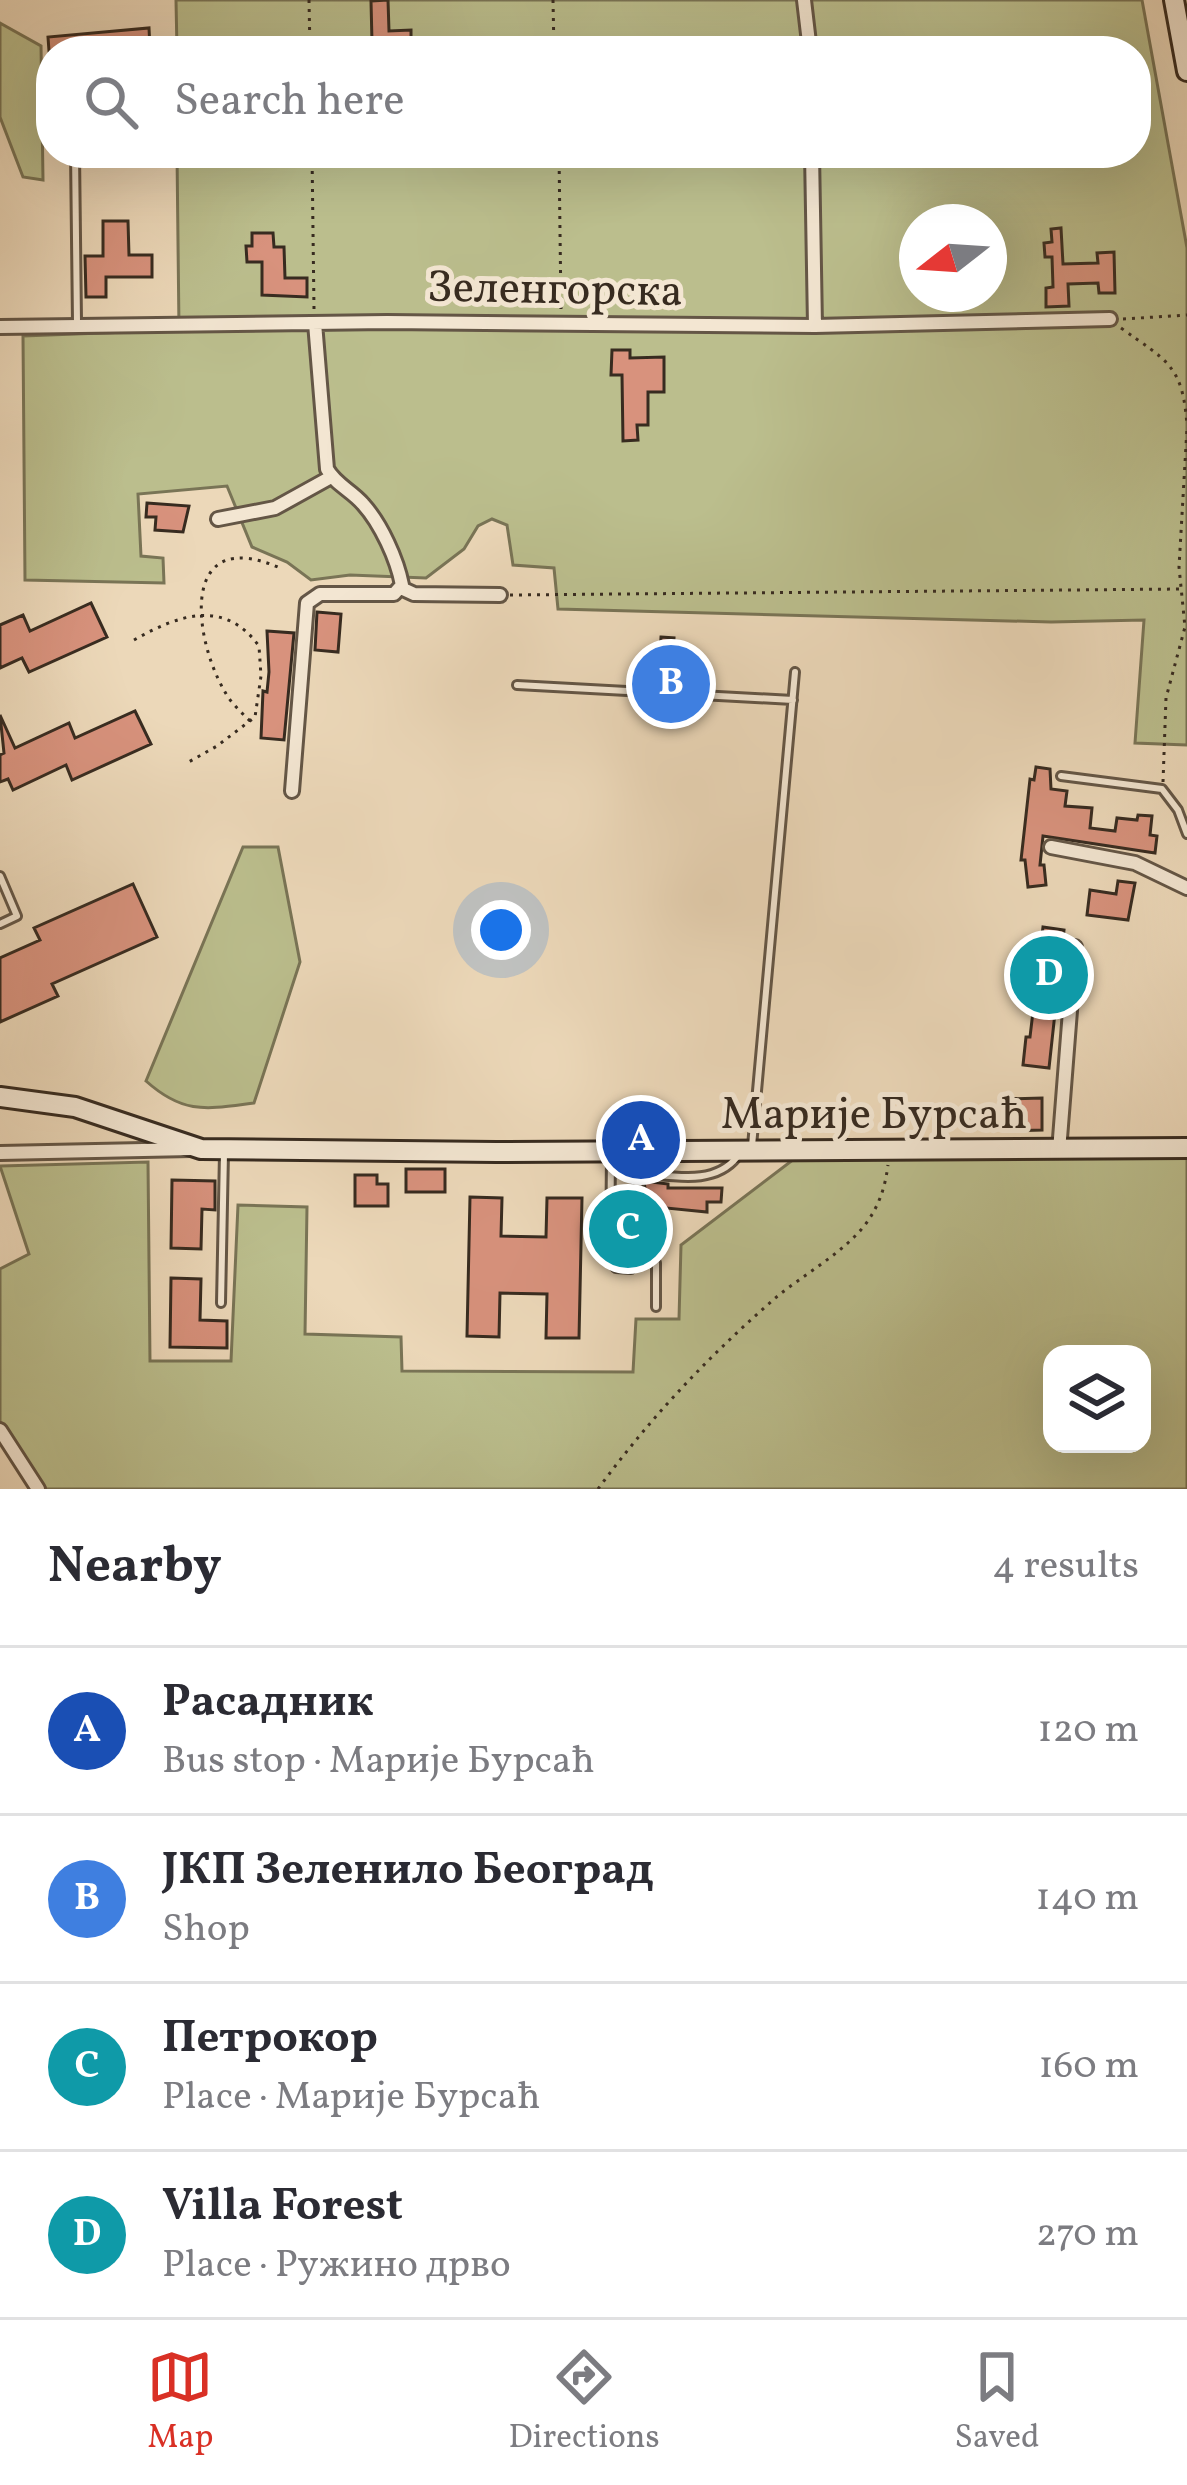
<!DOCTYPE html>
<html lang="en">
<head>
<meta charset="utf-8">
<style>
  body { margin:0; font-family:Vollkorn,serif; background:#f7f7f7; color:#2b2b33 }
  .controls { position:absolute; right:36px; bottom:36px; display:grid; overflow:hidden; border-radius:24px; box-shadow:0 12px 48px #0002 }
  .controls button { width:108px; height:108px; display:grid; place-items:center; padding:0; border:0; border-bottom:3px solid #e1e1e2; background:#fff; color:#2b2b33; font:60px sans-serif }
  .compass { position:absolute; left:899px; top:204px; width:108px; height:108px; border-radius:50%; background:#fff; box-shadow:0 12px 48px #0002; rotate:253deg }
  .you { position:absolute; left:501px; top:930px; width:42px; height:42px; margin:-30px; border:9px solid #fff; border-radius:50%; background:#1a73e8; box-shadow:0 0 0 18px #1a73e833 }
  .badge { display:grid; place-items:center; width:78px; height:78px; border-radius:50%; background:#d93025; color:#fff; font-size:39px; font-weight:700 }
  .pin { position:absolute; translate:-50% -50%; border:6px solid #fff; box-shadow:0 3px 12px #0006 }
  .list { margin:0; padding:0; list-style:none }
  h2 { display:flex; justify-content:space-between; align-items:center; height:156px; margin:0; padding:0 48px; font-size:51px }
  h2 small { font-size:39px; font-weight:400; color:#7c7c81 }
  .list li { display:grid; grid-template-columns:78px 1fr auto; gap:36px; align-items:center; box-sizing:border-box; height:168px; padding:0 48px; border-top:3px solid #e1e1e2 }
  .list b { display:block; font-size:45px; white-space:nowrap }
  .list p { margin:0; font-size:39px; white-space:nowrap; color:#7c7c81 }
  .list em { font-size:39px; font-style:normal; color:#7c7c81 }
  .icon { flex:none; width:66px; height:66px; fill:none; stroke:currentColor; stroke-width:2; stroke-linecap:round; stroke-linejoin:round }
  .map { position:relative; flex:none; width:1187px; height:1489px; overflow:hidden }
  .search { position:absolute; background:#fff; box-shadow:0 12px 48px #0002; left:36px; right:36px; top:36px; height:132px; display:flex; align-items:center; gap:30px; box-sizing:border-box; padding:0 42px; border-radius:48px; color:#7c7c81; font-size:45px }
  .sheet { height:828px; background:#fff }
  nav { display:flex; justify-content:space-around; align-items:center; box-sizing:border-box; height:168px; border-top:3px solid #e1e1e2; background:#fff; font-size:33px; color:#7c7c81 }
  nav a { display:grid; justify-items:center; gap:6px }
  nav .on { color:#d93025 }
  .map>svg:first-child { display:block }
  .green { fill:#bbbe8d; stroke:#797456; stroke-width:3; fill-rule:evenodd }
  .building { fill:#d8927d; stroke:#372b20; stroke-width:3 }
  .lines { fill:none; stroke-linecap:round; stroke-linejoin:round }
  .lane-casing { stroke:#645646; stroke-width:12 }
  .street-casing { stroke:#645646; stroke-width:18 }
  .secondary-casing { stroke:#372b20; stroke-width:24 }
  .path { stroke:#372b20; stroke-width:3; stroke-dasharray:3 6; stroke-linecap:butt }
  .lane { stroke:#f3e6d2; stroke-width:6 }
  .street { stroke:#f3e6d2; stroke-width:12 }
  .secondary { stroke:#f3e6d2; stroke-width:18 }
  .labels { text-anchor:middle; stroke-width:10; stroke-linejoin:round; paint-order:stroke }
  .street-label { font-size:45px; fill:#372b20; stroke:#f3e6d2 }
</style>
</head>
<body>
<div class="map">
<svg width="1187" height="1489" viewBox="0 0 1187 1489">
  <rect width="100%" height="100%" fill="#ecd8b9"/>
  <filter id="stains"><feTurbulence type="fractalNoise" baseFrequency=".00167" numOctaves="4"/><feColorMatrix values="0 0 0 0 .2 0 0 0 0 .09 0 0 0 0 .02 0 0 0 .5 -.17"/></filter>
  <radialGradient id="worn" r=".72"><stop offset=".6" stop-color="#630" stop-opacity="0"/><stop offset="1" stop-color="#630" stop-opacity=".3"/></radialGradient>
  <!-- green -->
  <path class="green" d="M176 0H1142L1187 248V745L1135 743 1144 620 1051 622 558 609 554 568 513 565 507 525 492 519 478 526 464 549 426 578 350 575 311 580 287 562 252 547 227 486 138 494 141 556 163 558 164 583 25 580 23 336 179 330 177 153H1136V51H177ZM917 222H989V294H917Z
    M0 23 41 46 43 180 23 177 0 117Z
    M243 847H278L300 962 254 1103C207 1109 184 1115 146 1081Z
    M1187 1148V1489H35L0 1440V1269L29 1254 0 1166 148 1162 150 1361H231L238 1205 307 1207 305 1334 401 1337 402 1371 633 1372 636 1319H679L681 1245 794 1159ZM1052 1354H1142V1444H1052Z"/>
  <!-- building -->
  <path class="building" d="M388 0 389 31 411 30V41L372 42 371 1Z
    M149 28 150 48 140 51H49L48 37Z
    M103 221H128L129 255H152V277H106V297H86L85 256H103Z
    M1061 228 1063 264 1098 263 1097 253 1114 252 1115 293H1099L1098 283 1068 284 1069 306 1046 307V288L1053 287 1052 257H1045L1044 243 1052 242 1051 229Z
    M252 233H273L274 247H284L285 278H307V297L262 295V262H247L246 246H252Z
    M612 350H630V358L664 357V392H648V425H637L638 440 623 441 622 375H611Z
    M147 503 189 506 183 532 155 530 156 517H146Z
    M91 603 107 637 29 672 22 658 0 668V625L23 615 30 631Z
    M317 612 341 614 338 652 315 650Z
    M267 631 294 633 284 740 261 738 263 691 267 692 269 672Z
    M661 637 674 638 672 673 688 674 687 687 654 685 655 672 659 673Z
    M135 711 151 744 72 780 66 765 13 790 8 779 0 782V755L4 753 0 715 15 748 69 723 75 738Z
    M1036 767 1050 769 1051 789 1067 791 1065 806 1092 808 1090 828 1115 831 1117 818 1137 820 1138 815 1152 816 1150 835 1157 836 1155 853 1043 836 1040 865H1044L1046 885 1028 887 1025 860H1021L1030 779 1034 780Z
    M1118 881 1135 883 1128 920 1087 915 1090 890 1116 894Z
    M133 884 157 937 52 984 58 996 0 1022V958L40 940 34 928Z
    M1043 927 1064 930 1049 1068 1023 1065 1026 1037H1030Z
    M1042 1098V1130L1004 1131 1003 1099Z
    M406 1169H445V1192H406Z
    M355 1175H377V1184H388V1206H355Z
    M172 1180 215 1181V1210L202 1209 201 1249 171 1248Z
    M644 1181 668 1184V1188H722L721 1202H707V1212L667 1208 666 1212H648Z
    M470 1197 502 1198 501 1236 546 1237 547 1198H582L579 1338H546L547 1294 500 1293 499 1337 467 1336Z
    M171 1278 201 1279 200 1320 227 1321V1348L170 1347Z"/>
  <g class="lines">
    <!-- lane casing -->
    <g class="lane-casing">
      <path id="lane" d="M75 153 77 322
        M517 685 793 700
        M1061 776 1162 789 1178 810 1187 834
        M0 876 17 916 0 924
        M752 1146 795 672
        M611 1154 610 1262 616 1268 631 1269 639 1259 641 1192 626 1158
        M635 1173C671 1175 713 1187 737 1157
        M639 1259 656 1263V1307
        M221 1303 224 1153"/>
    </g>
    <!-- street casing -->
    <g class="street-casing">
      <path id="street" d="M804 0 810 51
        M812 153 815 326
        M0 327 387 322 815 326 1110 319
        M218 519 275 508 331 477
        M401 588 414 594 500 595
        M292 791 307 603 320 594H394L402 585C397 559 381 524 363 504 351 490 336 485 327 469L315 323
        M1051 847 1135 863 1187 888
        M1059 1151 1075 947
        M0 1153 191 1149
        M0 1430 38 1489"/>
    </g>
    <!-- secondary casing -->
    <g class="secondary-casing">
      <path id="secondary" d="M1174 0 1187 71
        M0 1097 75 1107 201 1149 496 1152 1187 1148"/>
    </g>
    <!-- path -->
    <path class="path" d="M309 0 310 51
      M553 0 554 51
      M312 153 314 309
      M559 153 561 310
      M1123 319 1187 315
      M1121 328C1167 361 1183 365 1187 426
      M510 595 1181 589
      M134 640C178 615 224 598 259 646L261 676 255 717 217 746 187 763
      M250 721C241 712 231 703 225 692 192 636 180 524 280 568
      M1163 782 1166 698 1185 627 1179 567 1187 428
      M598 1489C650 1418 707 1358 773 1300 802 1275 841 1255 865 1225 879 1206 885 1188 888 1165"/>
    <!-- lane -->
    <use href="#lane" class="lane"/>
    <!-- street -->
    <use href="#street" class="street"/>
    <!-- secondary -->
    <use href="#secondary" class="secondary"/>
  </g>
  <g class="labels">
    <!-- street labels -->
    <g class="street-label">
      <text transform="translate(555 287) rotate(1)" y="16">Зеленгорска</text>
      <text x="874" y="1128">Марије Бурсаћ</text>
    </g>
  </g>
  <rect width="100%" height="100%" filter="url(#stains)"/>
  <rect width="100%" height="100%" fill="url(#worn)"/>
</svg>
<div class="controls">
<button><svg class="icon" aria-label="layers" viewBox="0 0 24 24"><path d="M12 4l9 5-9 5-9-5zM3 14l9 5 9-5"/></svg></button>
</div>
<svg class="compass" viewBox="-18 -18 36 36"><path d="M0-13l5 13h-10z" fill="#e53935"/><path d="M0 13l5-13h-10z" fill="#7c7c81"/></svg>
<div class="you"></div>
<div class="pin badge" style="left:641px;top:1140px;background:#1a4fb4">A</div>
<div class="pin badge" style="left:671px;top:684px;background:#3f7fe0">B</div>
<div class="pin badge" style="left:628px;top:1229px;background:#0f9aa8">C</div>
<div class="pin badge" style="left:1049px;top:975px;background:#0f9aa8">D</div>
<div class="search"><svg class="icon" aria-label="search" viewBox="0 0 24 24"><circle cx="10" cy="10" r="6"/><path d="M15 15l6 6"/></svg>Search here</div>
</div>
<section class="sheet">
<h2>Nearby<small>4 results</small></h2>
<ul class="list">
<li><span class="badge" style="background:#1a4fb4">A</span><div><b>Расадник</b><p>Bus stop · Марије Бурсаћ</p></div><em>120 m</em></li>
<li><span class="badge" style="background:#3f7fe0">B</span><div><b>ЈКП Зеленило Београд</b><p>Shop</p></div><em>140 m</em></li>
<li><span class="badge" style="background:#0f9aa8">C</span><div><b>Петрокор</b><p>Place · Марије Бурсаћ</p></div><em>160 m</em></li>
<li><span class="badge" style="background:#0f9aa8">D</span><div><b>Villa Forest</b><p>Place · Ружино дрво</p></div><em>270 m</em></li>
</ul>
</section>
<nav>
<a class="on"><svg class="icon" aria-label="map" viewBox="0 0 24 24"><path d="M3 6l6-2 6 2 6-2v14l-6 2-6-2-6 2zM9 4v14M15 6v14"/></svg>Map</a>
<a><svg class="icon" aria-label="directions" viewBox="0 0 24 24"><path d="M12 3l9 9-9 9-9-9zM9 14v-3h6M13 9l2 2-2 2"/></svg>Directions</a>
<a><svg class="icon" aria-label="saved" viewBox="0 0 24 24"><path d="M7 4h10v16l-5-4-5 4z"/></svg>Saved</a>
</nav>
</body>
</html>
